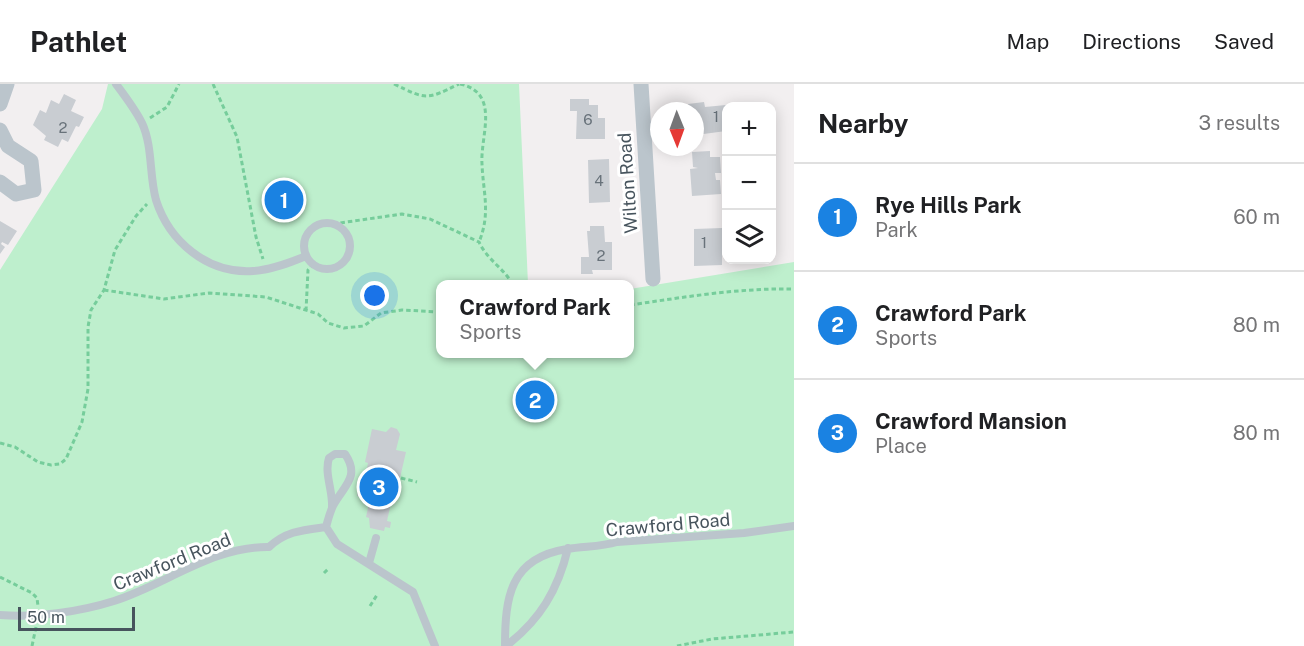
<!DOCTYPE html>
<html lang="en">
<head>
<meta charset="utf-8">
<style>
  body { margin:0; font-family:"Public Sans",sans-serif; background:#f6f6f6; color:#202124 }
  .controls { position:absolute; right:18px; top:18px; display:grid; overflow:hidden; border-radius:12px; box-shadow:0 3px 15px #0003 }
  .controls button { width:54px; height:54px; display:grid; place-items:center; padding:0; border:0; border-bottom:2px solid #e0e0e0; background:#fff; color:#202124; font:30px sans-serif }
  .compass { position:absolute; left:650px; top:18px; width:54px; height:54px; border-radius:50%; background:#fff; box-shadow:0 3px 15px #0003; rotate:179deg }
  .scale { position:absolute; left:18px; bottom:15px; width:117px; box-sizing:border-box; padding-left:6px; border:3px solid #47545d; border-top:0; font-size:16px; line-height:21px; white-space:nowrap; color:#47545d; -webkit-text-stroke:4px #fff; paint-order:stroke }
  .you { position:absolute; left:375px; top:212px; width:21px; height:21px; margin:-15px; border:4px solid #fff; border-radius:50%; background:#1a73e8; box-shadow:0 0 0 9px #1a73e833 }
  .badge { display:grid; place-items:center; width:39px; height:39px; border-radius:50%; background:#1a82e2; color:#fff; font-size:20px; font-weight:700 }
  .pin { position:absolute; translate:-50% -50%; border:3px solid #fff; box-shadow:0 2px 6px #0006 }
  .popup { position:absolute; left:436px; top:196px; width:198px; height:78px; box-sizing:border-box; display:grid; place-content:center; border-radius:12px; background:#fff; filter:drop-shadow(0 2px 4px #0005); font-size:20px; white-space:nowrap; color:#757577 }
  .popup b { font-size:22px; color:#202124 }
  .popup::after { content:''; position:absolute; left:50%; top:100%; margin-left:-12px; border:12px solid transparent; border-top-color:#fff }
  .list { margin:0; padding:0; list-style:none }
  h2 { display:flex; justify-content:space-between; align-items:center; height:78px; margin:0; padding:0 24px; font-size:26px }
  h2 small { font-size:20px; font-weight:400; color:#757577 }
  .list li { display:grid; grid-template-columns:39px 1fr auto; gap:18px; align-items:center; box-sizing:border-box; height:108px; padding:0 24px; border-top:2px solid #e0e0e0 }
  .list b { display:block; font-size:22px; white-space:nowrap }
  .list p { margin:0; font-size:20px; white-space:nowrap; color:#757577 }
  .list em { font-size:20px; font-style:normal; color:#757577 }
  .icon { flex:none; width:33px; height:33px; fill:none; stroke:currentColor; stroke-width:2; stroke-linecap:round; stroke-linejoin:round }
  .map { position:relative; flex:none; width:794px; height:562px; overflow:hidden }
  header { display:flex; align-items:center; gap:36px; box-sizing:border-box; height:84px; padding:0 30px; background:#fff; border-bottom:2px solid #e0e0e0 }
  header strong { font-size:28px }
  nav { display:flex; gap:33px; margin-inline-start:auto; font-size:21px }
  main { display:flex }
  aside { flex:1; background:#fff }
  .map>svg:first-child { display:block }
  .green { fill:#beefcd }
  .building { fill:#c9cdd2 }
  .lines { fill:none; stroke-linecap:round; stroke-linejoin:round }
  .path { stroke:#76cd9b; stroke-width:3; stroke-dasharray:4.5 3; stroke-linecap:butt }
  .lane { stroke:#bbc5cc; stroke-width:8 }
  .street { stroke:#bbc5cc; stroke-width:15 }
  .labels { text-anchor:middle; stroke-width:6; stroke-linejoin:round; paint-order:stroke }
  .number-label { font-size:15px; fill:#68727a }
  .street-label { font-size:18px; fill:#47545d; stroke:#fff }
</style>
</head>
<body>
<header>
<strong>Pathlet</strong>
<nav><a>Map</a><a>Directions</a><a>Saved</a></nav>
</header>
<main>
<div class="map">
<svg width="794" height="562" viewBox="0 0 794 562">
  <rect width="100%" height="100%" fill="#f2eff0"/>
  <!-- green -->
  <path class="green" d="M108 0H519L528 200H440V270H630V205L794 178V562H0V186L102 25Z"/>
  <!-- building -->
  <path class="building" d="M64 10 76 16 71 27 84 33 79 43 76 42 68 58 62 55 58 63 44 56 46 52 33 41 40 26 46 29 51 16 59 20Z
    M570 15H589V21H598V34H605V55H576L577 27H570Z
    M704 18 705 23 726 21V47L696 51 695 27H689L688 20Z
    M710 67V73H720L721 89H715L716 96H720L721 110 692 112 690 85 698 84 693 83 692 68Z
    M609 75 610 118 589 119 588 76Z
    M0 137 17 147 8 161 2 158 1 160 5 163 0 170Z
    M590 142H604L605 158H612V186H592L593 190H581V173H589L587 147H590Z
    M722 144V181L694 182V145Z
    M391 343 397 345 400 350 396 366 406 368 394 420 391 419 387 437 391 438 390 444 385 443 384 447 370 444 369 434 366 433 370 415 357 412 361 392 365 393 368 379 365 378 372 345 386 348Z"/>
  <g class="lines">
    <!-- path -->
    <path class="path" d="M213 0 237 53 256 153 263 175
      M394 0C427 16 426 16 459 0
      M460 0C501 9 480 52 482 80 483 108 491 129 479 158
      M150 34 167 23 179 0
      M333 140 402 130 430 135 479 158C488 177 505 185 512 200
      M104 206 164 215 209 209 266 213 318 230 328 239 344 244 364 242 381 229 402 226 440 228
      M630 221C685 213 738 204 794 205
      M306 227 308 186 312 181
      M0 359 15 363 38 378 51 381 60 380 66 375 82 338 88 305V243L91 226 104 206 115 166 136 132 147 120
      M401 394 417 398
      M324 489 329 484
      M0 493 32 509 37 514 38 522
      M370 522 377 511
      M32 562 36 543
      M677 562 712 555 794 548"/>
    <!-- lane -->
    <path class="lane" d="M116 0C125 12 135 25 142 39 153 63 149 91 156 116 169 157 207 190 253 187 271 186 289 179 306 172
      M304 162a23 23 0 1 1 46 0a23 23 0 1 1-46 0Z
      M326 443C328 436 330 427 334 420 345 401 360 392 345 370H335L329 374C324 389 333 407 332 423
      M369 479 376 454
      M0 531C36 534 79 528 114 517 165 501 213 462 269 463 286 447 303 446 326 443L337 460 413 508 435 562
      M505 562C505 513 510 474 567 465 584 462 600 463 617 458L744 449 794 442
      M506 562C540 536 558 506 568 464"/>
    <!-- street -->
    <path class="street" d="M641 0 653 195
      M0 20 7 0
      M0 46 8 62 31 77 34 106 16 110 0 98"/>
  </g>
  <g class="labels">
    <!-- number labels -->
    <g class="number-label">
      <text x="716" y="38">1</text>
      <text x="588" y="41">6</text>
      <text x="63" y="49">2</text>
      <text x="599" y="102">4</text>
      <text x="704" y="164">1</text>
      <text x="601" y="177">2</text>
    </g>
    <!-- street labels -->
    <g class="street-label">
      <text transform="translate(628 99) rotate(-94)" y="6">Wilton Road</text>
      <text transform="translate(668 441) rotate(-5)" y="6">Crawford Road</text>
      <text transform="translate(172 478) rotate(-22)" y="6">Crawford Road</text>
    </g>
  </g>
</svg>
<div class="controls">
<button>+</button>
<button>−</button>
<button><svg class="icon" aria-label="layers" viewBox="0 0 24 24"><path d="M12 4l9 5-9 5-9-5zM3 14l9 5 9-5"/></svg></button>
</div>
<svg class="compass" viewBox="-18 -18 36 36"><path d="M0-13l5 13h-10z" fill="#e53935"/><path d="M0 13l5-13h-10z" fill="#757577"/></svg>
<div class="scale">50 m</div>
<div class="you"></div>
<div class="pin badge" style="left:284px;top:116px">1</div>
<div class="pin badge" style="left:535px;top:316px">2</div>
<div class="popup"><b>Crawford Park</b>Sports</div>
<div class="pin badge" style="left:379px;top:403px">3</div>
</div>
<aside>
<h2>Nearby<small>3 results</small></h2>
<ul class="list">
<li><span class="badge">1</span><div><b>Rye Hills Park</b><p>Park</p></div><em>60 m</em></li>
<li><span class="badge">2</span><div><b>Crawford Park</b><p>Sports</p></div><em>80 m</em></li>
<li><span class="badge">3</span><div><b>Crawford Mansion</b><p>Place</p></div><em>80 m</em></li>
</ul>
</aside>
</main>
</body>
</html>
